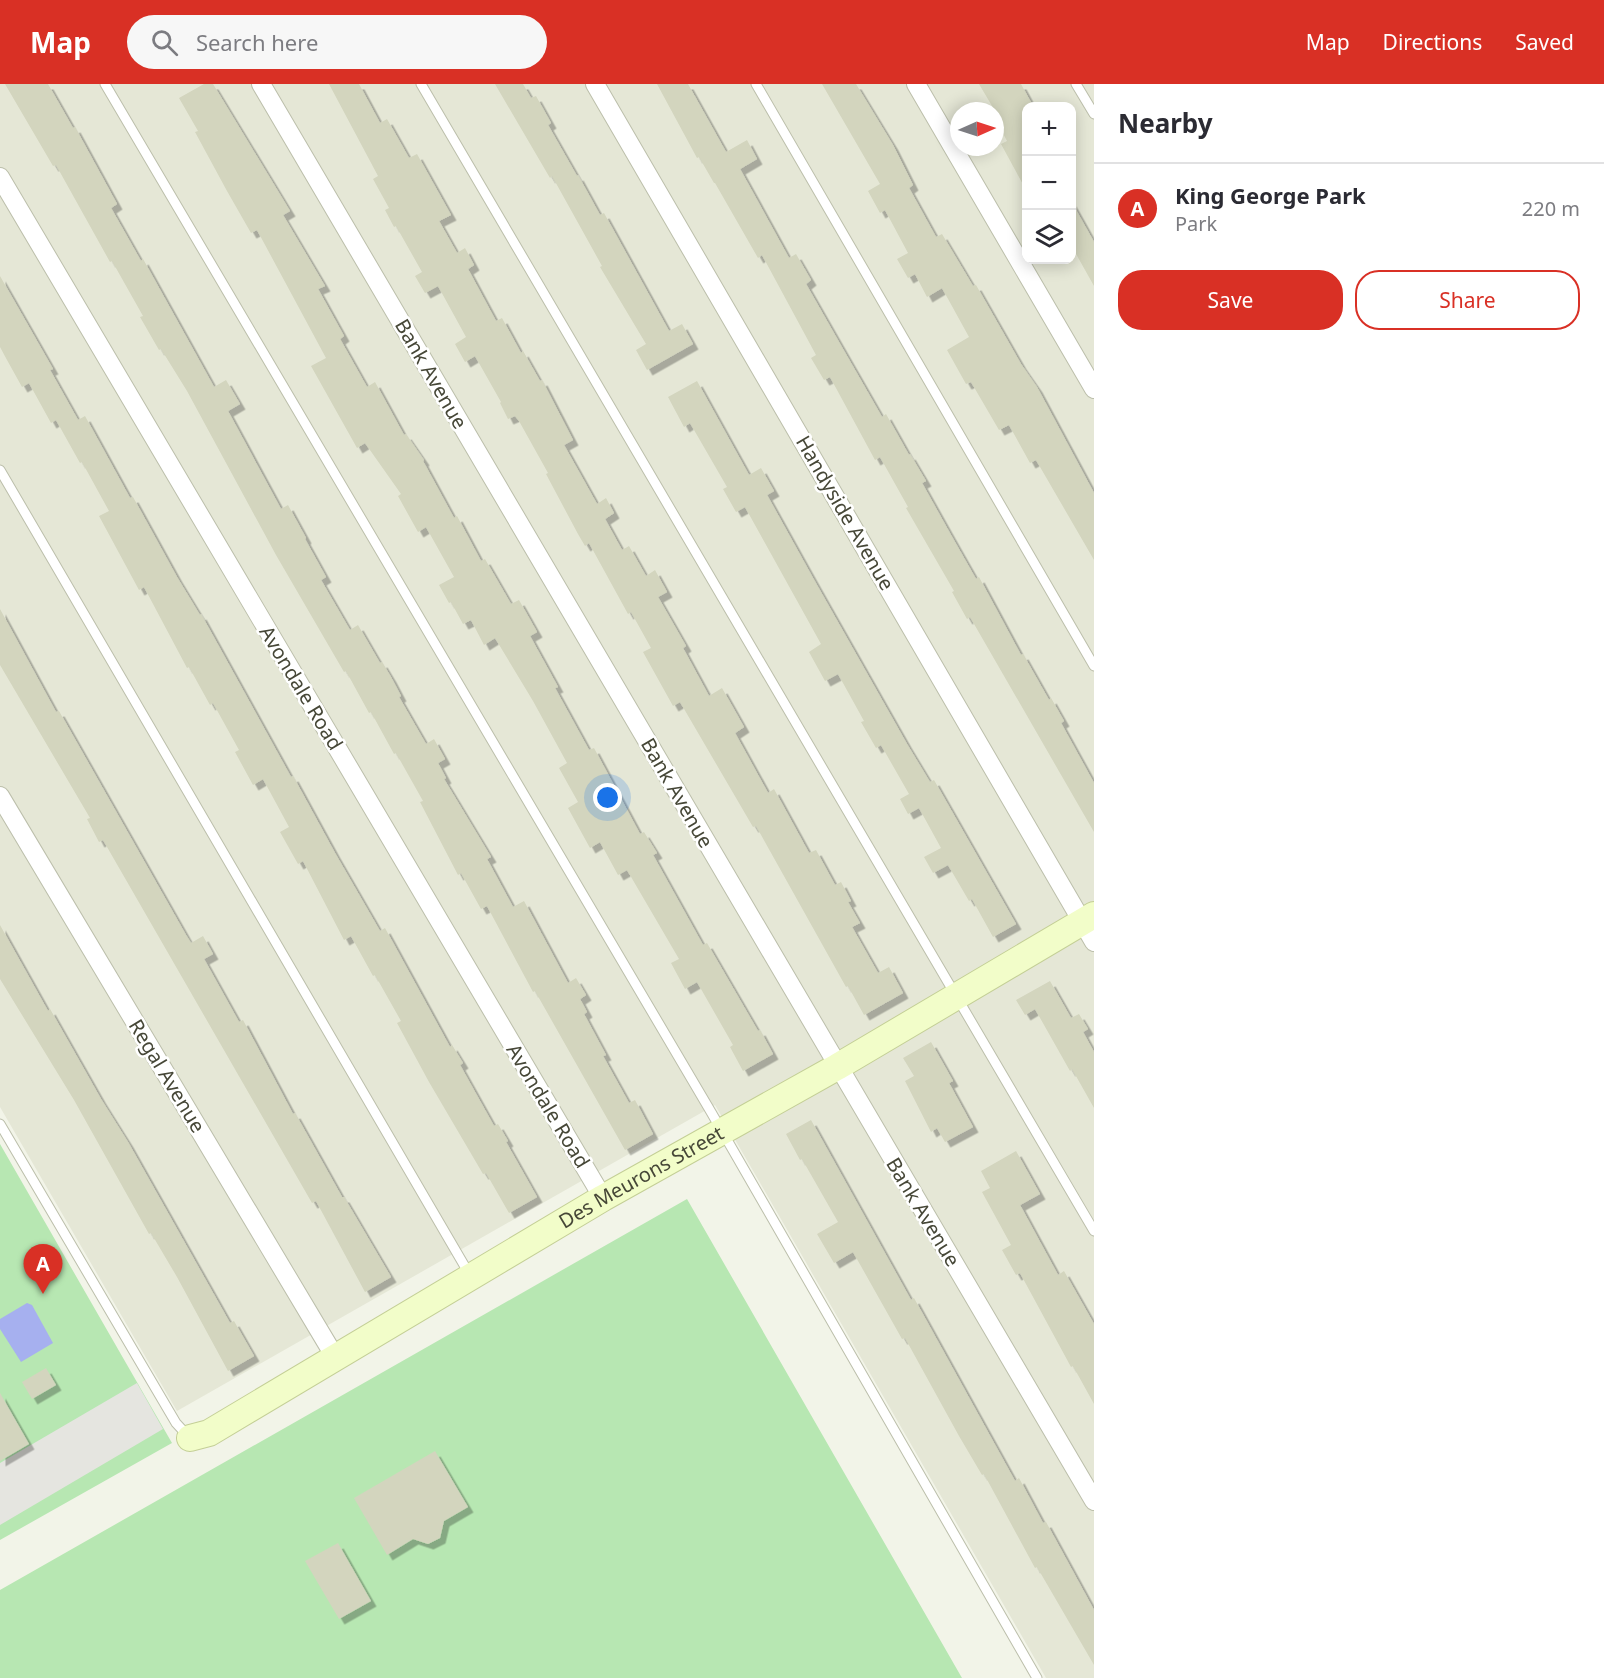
<!DOCTYPE html>
<html lang="en">
<head>
<meta charset="utf-8">
<style>
  body { margin:0; font-family:"Noto Sans",sans-serif; background:#f7f7f7; color:#2b2b33 }
  .controls { position:absolute; right:18px; top:18px; display:grid; overflow:hidden; border-radius:12px; box-shadow:0 3px 15px #0003 }
  .controls button { width:54px; height:54px; display:grid; place-items:center; padding:0; border:0; border-bottom:2px solid #e1e1e2; background:#fff; color:#2b2b33; font:30px sans-serif }
  .compass { position:absolute; left:950px; top:18px; width:54px; height:54px; border-radius:50%; background:#fff; box-shadow:0 3px 15px #0003; rotate:87deg }
  .you { position:absolute; left:608px; top:714px; width:21px; height:21px; margin:-15px; border:4px solid #fff; border-radius:50%; background:#1a73e8; box-shadow:0 0 0 9px #1a73e833 }
  .badge { display:grid; place-items:center; width:39px; height:39px; border-radius:50%; background:#d93025; color:#fff; font-size:20px; font-weight:700 }
  .pin { position:absolute; translate:-50% -50px; filter:drop-shadow(0 2px 3px #0008) }
  .pin::after { content:''; position:absolute; top:32px; width:21px; height:18px; background:inherit; clip-path:polygon(0 0,100% 0,50% 100%) }
  .list { margin:0; padding:0; list-style:none }
  h2 { display:flex; justify-content:space-between; align-items:center; height:78px; margin:0; padding:0 24px; font-size:26px }
  h2 small { font-size:20px; font-weight:400; color:#7c7c81 }
  .list li { display:grid; grid-template-columns:39px 1fr auto; gap:18px; align-items:center; box-sizing:border-box; height:90px; padding:0 24px; border-top:2px solid #e1e1e2 }
  .list b { display:block; font-size:22px; white-space:nowrap }
  .list p { margin:0; font-size:20px; white-space:nowrap; color:#7c7c81 }
  .list em { font-size:20px; font-style:normal; color:#7c7c81 }
  .actions { display:flex; gap:12px; padding:18px 24px }
  .actions a { flex:1; padding:14px 0; border:2px solid #d93025; border-radius:24px; text-align:center; font-size:21px; color:#d93025 }
  .actions .main { background:#d93025; color:#fff }
  .icon { flex:none; width:33px; height:33px; fill:none; stroke:currentColor; stroke-width:2; stroke-linecap:round; stroke-linejoin:round }
  .map { position:relative; flex:none; width:1094px; height:1594px; overflow:hidden }
  header { display:flex; align-items:center; gap:36px; box-sizing:border-box; height:84px; padding:0 30px; background:#d93025; color:#fff }
  header strong { font-size:28px }
  nav { display:flex; gap:33px; margin-inline-start:auto; font-size:21px }
  .search { width:420px; height:54px; background:#f7f7f7; display:flex; align-items:center; gap:15px; box-sizing:border-box; padding:0 21px; border-radius:33px; color:#7c7c81; font-size:22px }
  main { display:flex }
  aside { flex:1; background:#fff }
  .map>svg:first-child { display:block }
  .residential { fill:#e5e7d6; fill-rule:evenodd }
  .green { fill:#b7e7b2 }
  .parking { fill:#e5e5e0 }
  .water { fill:#a6b0ef }
  .building { fill:#d3d5be; filter:url(#shadow) }
  .lines { fill:none; stroke-linecap:round; stroke-linejoin:round }
  .lane-casing { stroke:#bcbfab; stroke-width:11 }
  .street-casing { stroke:#bcbfab; stroke-width:20 }
  .secondary-casing { stroke:#c4cf96; stroke-width:28 }
  .lane { stroke:#fff; stroke-width:9 }
  .street { stroke:#fff; stroke-width:18 }
  .secondary { stroke:#f2fdc9; stroke-width:26 }
  .labels { text-anchor:middle; stroke-width:5; stroke-linejoin:round; paint-order:stroke }
  .street-label { font-size:20px; fill:#464737; stroke:#fff }
</style>
</head>
<body>
<header>
<strong>Map</strong>
<div class="search"><svg class="icon" aria-label="search" viewBox="0 0 24 24"><circle cx="10" cy="10" r="6"/><path d="M15 15l6 6"/></svg>Search here</div>
<nav><a>Map</a><a>Directions</a><a>Saved</a></nav>
</header>
<main>
<div class="map">
<svg width="1094" height="1594" viewBox="0 0 1094 1594">
  <defs>
    <filter id="shadow"><feDropShadow dx="5.5" dy="5.5" stdDeviation="0" flood-color="#0004"/></filter>
  </defs>
  <rect width="100%" height="100%" fill="#f2f4e8"/>
  <!-- residential -->
  <path class="residential" d="M0 0H1094V1594H1046L715 1021 177 1327 0 1023ZM1026 22H1072V176H1026ZM959 27H995V63H959Z"/>
  <!-- green -->
  <path class="green" d="M0 1060 172 1359 0 1456Z
    M687 1115 962 1594H0V1506Z"/>
  <!-- parking -->
  <path class="parking" d="M137 1299 163 1345 0 1441V1379Z"/>
  <!-- water -->
  <path class="water" d="M27 1219 32 1221 53 1259 21 1278 0 1245V1235Z"/>
  <!-- building -->
  <path class="building" d="M5 0H48L73 44 75 43 117 120 111 124 141 177 143 175 214 303 226 296 240 320 228 327 281 425 288 421 306 454 305 455 326 493 321 496 350 546 358 541 380 579 382 578 391 593 401 612 399 613 426 660 434 655 445 675 438 679 446 694 444 695 491 773 487 775 513 823 524 817 568 899 576 894 586 911 580 915 587 928 584 930 606 971 603 972 629 1019 635 1016 653 1050 625 1066 535 907 533 908 487 822 481 825 461 789 458 791 420 718 423 717 396 669 394 670 371 628 369 629 346 587 344 588 276 471 187 307 161 265 159 266 140 233 143 232 112 177 110 178 56 81 53 82Z
    M204 0H213L290 127 283 131 325 202 318 205 344 252 340 255 367 303 375 298 404 351 406 350 424 376 423 377 454 434 457 432 481 477 485 475 511 520 519 516 537 548 530 552 558 603 555 604 589 666 594 664 640 750 644 748 657 769 653 771 703 861 707 859 758 947 760 946 773 970 743 987 730 963 733 961 697 898 685 905 671 879 679 875 627 786 618 791 600 758 590 764 568 724 578 718 559 684 567 679 533 617 495 554 484 561 471 536 463 540 451 518 449 519 439 501 454 493 426 443 418 448 398 412 401 410 365 359 357 364 311 282 326 274 257 146 251 149 227 107 195 48 198 47 179 14Z
    M329 0H359L380 39 387 35 409 74 417 70 451 131 439 137 457 169 465 164 474 181 468 185 496 237 502 234 521 269 523 267 540 297 542 296 573 356 564 361 597 420 606 414 614 429 605 435 622 466 629 462 646 492 655 486 667 508 658 513 686 562 683 564 709 612 722 604 744 643 735 649 768 709 774 705 809 769 816 766 835 801 841 798 851 817 848 818 860 839 852 843 878 889 889 883 903 909 864 931 848 902 846 903 756 742 753 743 680 618 673 622 643 568 651 564 631 528 628 530 589 459 585 462 578 450 546 390 548 389 519 337 515 332 508 335 500 319 501 318 475 272 465 278 455 260 466 253 438 202 425 209 415 192 422 188 396 142 394 143 385 126 389 124 373 95 378 92Z
    M495 0H523L531 14 536 12 551 39 548 41 577 92 578 91 600 131 604 129 669 247 682 240 693 260 647 286 636 266 646 260 600 183 602 182 552 92 550 94Z
    M657 0H688L726 68 747 56 757 75 740 85 789 174 796 170 811 196 806 200 839 258 882 333 886 330 909 371 910 370 926 397 922 399 951 451 976 495 979 493 1021 571 1023 570 1049 616 1051 614 1064 637 1061 639 1094 699V748L970 533 967 535 952 508 954 507 906 424 908 423 880 373 875 376 830 293 824 296 811 274 816 271 762 171 758 174 715 99H714L699 73 697 74Z
    M822 0H856L893 61 913 101 909 104 936 153 942 150 973 202 976 201 1021 280 1037 303 1094 409V476L1036 376 1030 379 1009 341 999 346 971 298 966 300 947 266 969 253 942 204 927 213 915 190 908 194 897 175 908 169 885 126 880 129 868 107 880 100Z
    M979 0H1021L1033 22H1026V106L1001 60 1007 57 995 34V27Z
    M1071 117 1094 158V202L1071 161Z
    M0 192 53 285 50 286 78 336 85 332 130 414 133 413 177 493 200 531 201 530 291 693 293 692 335 769 380 847 385 844 450 963 452 961 463 979 460 981 494 1042 498 1040 508 1057 506 1058 537 1113 509 1129 486 1089 483 1090 429 998 397 939 401 937 375 891 373 892 351 852 344 856 303 777 298 780 280 748 289 743 263 695 253 701 235 668 239 666 213 619 210 621 189 583 187 584 144 503 139 506 99 432 109 427 82 378 80 379 56 336 51 339 29 299 22 303 7 276 0 263Z
    M697 297 749 391 761 384 774 407 767 411 813 494 907 660 930 698 934 696 1016 840 993 853 972 815 969 817 948 781 933 789 924 773 941 764 919 724 908 730 900 715 909 710 881 661 876 664 861 638 864 637 838 590 825 597 809 568 821 560 745 423 736 428 723 405 727 403 690 339 684 343 668 313Z
    M0 525 56 628 59 627 186 851 191 859 203 852 213 870 204 875 239 938 243 936 293 1030 295 1029 342 1113H344L391 1193 365 1208 316 1117 312 1119 103 756 99 758 87 735 90 734 0 581Z
    M0 841 48 927 50 925 101 1015 128 1058 230 1239 234 1237 254 1272 228 1287 177 1193 151 1149 149 1150 74 1016 0 895Z
    M1050 897 1071 934 1079 930 1088 945 1083 948 1094 968V1024L1072 985 1070 987 1035 925 1025 931 1016 916Z
    M931 958 953 997 949 999 973 1043 945 1058 937 1044 931 1048 905 997 914 992 903 974Z
    M811 1036 911 1216 914 1214 1015 1397 1019 1394 1043 1439 1046 1438 1094 1526V1581L1037 1483 1035 1484 984 1390 982 1391 959 1352 905 1254 902 1255 853 1168 834 1179 817 1150 838 1138 802 1075 800 1076 786 1050Z
    M1016 1067 1040 1110 1020 1121 1058 1191 1064 1187 1094 1240V1320L1073 1282 1071 1283 1020 1189 1016 1191 1002 1166 1011 1161 982 1108 990 1104 981 1087Z
    M46 1284 56 1301 32 1315 22 1298Z
    M0 1309 29 1360 0 1377Z
    M435 1367 468 1423 444 1437 440 1454 428 1460 413 1455 387 1471 354 1414Z
    M338 1459 371 1517 339 1535 305 1477Z"/>
  <g class="lines">
    <!-- lane casing -->
    <g class="lane-casing">
      <path id="lane" d="M105 0 711 1028 1037 1594
        M421 0 1094 1147
        M756 0 1094 582
        M1076 0 1094 30
        M0 386 471 1193
        M0 1040 176 1339 188 1352"/>
    </g>
    <!-- street casing -->
    <g class="street-casing">
      <path id="street" d="M261 0 1094 1417
        M595 0 1094 858
        M916 0 1094 305
        M0 93 603 1114
        M0 712 335 1273"/>
    </g>
    <!-- secondary casing -->
    <g class="secondary-casing">
      <g id="secondary">
        <path id="s1" d="M190 1354 209 1349 603 1114 837 983 1094 831"/>
      </g>
    </g>
    <!-- lane -->
    <use href="#lane" class="lane"/>
    <!-- street -->
    <use href="#street" class="street"/>
    <!-- secondary -->
    <use href="#secondary" class="secondary"/>
  </g>
  <g class="labels">
    <!-- street labels -->
    <g class="street-label">
      <text transform="translate(431 290) rotate(60)" y="7">Bank Avenue</text>
      <text transform="translate(845 429) rotate(60)" y="7">Handyside Avenue</text>
      <text transform="translate(301 604) rotate(59)" y="7">Avondale Road</text>
      <text transform="translate(677 709) rotate(60)" y="7">Bank Avenue</text>
      <text transform="translate(167 992) rotate(59)" y="7">Regal Avenue</text>
      <text transform="translate(548 1022) rotate(59)" y="7">Avondale Road</text>
      <text dy="7" stroke="none"><textPath href="#s1" startOffset="522">Des Meurons Street</textPath></text>
      <text transform="translate(923 1128) rotate(59)" y="7">Bank Avenue</text>
    </g>
  </g>
</svg>
<div class="controls">
<button>+</button>
<button>−</button>
<button><svg class="icon" aria-label="layers" viewBox="0 0 24 24"><path d="M12 4l9 5-9 5-9-5zM3 14l9 5 9-5"/></svg></button>
</div>
<svg class="compass" viewBox="-18 -18 36 36"><path d="M0-13l5 13h-10z" fill="#e53935"/><path d="M0 13l5-13h-10z" fill="#7c7c81"/></svg>
<div class="you"></div>
<div class="pin badge" style="left:43px;top:1210px">A</div>
</div>
<aside>
<h2>Nearby<small></small></h2>
<ul class="list">
<li><span class="badge">A</span><div><b>King George Park</b><p>Park</p></div><em>220 m</em></li>
</ul>
<div class="actions"><a class="main">Save</a><a>Share</a></div>
</aside>
</main>
</body>
</html>
